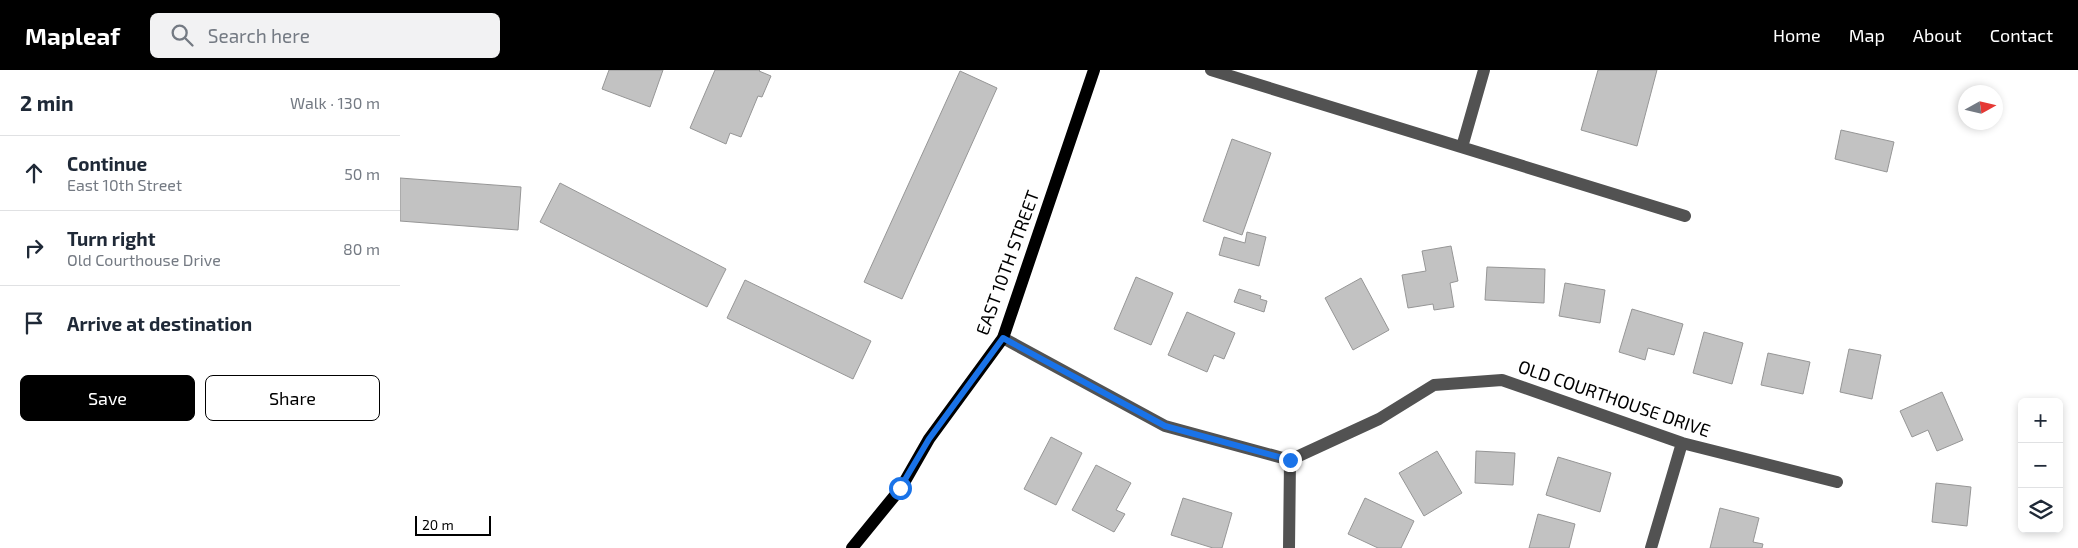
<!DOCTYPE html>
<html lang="en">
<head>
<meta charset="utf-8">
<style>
  body { margin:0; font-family:"Exo 2",sans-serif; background:#f2f2f3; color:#1f2937 }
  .controls { position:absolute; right:15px; bottom:15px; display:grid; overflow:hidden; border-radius:8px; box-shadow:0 2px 8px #0003 }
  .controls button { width:45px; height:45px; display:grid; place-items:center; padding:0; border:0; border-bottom:1px solid #e0e1e3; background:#fff; color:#1f2937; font:25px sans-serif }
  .compass { position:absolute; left:1558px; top:15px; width:45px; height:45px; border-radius:50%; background:#fff; box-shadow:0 2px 8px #0003; rotate:82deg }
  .scale { position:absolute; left:15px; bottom:12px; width:76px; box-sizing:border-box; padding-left:5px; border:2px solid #000; border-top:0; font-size:14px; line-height:18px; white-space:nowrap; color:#000; -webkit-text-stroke:4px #fff; paint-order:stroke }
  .stop { position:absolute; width:15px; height:15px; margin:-11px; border:4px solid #1a73e8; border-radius:50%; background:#fff }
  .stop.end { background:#1a73e8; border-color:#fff; box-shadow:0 1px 5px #0008 }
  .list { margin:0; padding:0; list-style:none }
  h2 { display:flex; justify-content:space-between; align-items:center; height:65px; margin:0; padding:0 20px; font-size:21px }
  h2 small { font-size:16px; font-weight:400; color:#747a83 }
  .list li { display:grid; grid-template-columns:32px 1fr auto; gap:15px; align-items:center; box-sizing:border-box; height:75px; padding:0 20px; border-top:1px solid #e0e1e3 }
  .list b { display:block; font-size:19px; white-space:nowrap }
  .list p { margin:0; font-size:16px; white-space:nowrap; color:#747a83 }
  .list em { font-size:16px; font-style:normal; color:#747a83 }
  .actions { display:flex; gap:10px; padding:15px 20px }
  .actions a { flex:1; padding:11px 0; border:1px solid #000; border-radius:8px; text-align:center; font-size:18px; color:#000 }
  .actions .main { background:#000; color:#fff }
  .icon { flex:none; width:28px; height:28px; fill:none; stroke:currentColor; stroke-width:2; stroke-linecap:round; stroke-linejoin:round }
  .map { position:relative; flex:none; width:1678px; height:478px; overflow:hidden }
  header { display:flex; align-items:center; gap:30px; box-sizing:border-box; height:70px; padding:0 25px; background:#000; color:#fff }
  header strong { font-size:24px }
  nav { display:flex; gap:28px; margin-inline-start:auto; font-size:18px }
  .search { width:350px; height:45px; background:#f2f2f3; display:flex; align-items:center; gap:12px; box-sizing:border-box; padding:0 18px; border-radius:8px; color:#747a83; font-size:19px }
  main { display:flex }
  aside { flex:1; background:#fff }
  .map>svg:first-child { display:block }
  .building { fill:#c2c2c2; stroke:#969696 }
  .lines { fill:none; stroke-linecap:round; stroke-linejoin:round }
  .minor { stroke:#525252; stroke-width:12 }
  .major { stroke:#000; stroke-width:12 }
  .route { stroke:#1a73e8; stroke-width:6 }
  .labels { text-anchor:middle; stroke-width:4; stroke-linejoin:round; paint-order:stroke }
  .street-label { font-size:18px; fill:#000; stroke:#fff }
</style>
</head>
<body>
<header>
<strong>Mapleaf</strong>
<div class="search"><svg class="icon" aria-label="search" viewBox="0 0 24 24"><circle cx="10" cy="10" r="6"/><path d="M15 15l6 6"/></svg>Search here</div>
<nav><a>Home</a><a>Map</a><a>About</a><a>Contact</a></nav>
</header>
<main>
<aside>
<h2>2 min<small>Walk · 130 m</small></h2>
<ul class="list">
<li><svg class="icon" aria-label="ahead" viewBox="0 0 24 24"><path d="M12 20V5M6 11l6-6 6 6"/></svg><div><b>Continue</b><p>East 10th Street</p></div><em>50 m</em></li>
<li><svg class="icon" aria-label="right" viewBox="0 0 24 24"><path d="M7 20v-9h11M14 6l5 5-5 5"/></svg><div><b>Turn right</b><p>Old Courthouse Drive</p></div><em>80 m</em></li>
<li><svg class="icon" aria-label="arrive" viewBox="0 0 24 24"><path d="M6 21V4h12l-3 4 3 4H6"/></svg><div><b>Arrive at destination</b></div></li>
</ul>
<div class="actions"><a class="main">Save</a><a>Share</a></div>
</aside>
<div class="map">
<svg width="1678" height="478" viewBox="0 0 1678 478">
  <rect width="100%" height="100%" fill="#fff"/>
  <!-- building -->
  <path class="building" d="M209 0H263L250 37 202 19Z
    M315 0H360L359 1 371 6 362 27 358 26 341 67 330 63 326 74 290 58Z
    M1198 0H1257L1237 76 1181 60Z
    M560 1 597 18 502 229 464 212Z
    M1441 60 1494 72 1487 102 1435 89Z
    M832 69 871 83 842 165 803 151Z
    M0 108 121 117 118 160 0 151Z
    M160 113 326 199 307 237 140 152Z
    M847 162 866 167 859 196 819 185 824 167 845 173Z
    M1051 176 1058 211 1050 213 1054 237 1034 240 1033 234 1008 238 1002 205 1026 201 1022 181Z
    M1087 197 1145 199 1144 233 1085 230Z
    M736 207 773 223 751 275 714 259Z
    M961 208 989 260 953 280 925 228Z
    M345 210 471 271 453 309 327 248Z
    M1165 213 1205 220 1200 253 1159 246Z
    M839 219 861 226 860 229 867 231 864 242 834 232Z
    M1232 239 1283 254 1274 285 1248 278 1245 290 1219 282Z
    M787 242 835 263 824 289 814 285 807 302 768 285Z
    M1304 262 1343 273 1332 314 1293 303Z
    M1449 279 1481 285 1472 329 1440 322Z
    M1368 283 1410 292 1403 324 1361 315Z
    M1542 322 1563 370 1537 381 1528 360 1512 367 1500 341Z
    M651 367 682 383 656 435 624 419Z
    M1037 381 1062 423 1024 446 999 403Z
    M1076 381 1115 383 1113 415 1075 413Z
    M1158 387 1211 403 1200 442 1146 425Z
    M696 395 731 413 716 440 725 444 714 462 672 440Z
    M1536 413 1571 417 1567 456 1532 452Z
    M783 428 832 443 822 478H813L771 465Z
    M965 428 1014 451 1001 478H978L948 464Z
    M1320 438 1359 448 1353 472 1363 474 1362 478H1310Z
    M1138 444 1175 454 1169 478H1129Z"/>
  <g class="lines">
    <!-- minor -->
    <path class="minor" d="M811 0 1285 146
      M1062 77 1084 0
      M603 268 765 356 890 390 979 349 1034 315 1102 310 1282 373 1437 412
      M889 478 890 390
      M1251 478 1282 373"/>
    <!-- major -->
    <path class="major" d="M452 478 501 418 529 369 603 268 694 0"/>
  </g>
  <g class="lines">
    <!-- route -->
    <path class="route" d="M500 418 529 369 603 268 765 356 890 390"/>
  </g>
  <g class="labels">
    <!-- street labels -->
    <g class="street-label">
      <text transform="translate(608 193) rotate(-70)" y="6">EAST 10TH STREET</text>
      <text transform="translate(1214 329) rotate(19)" y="6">OLD COURTHOUSE DRIVE</text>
    </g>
  </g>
</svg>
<div class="controls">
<button>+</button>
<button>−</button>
<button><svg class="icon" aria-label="layers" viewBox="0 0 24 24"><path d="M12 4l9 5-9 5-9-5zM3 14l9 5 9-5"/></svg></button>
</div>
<svg class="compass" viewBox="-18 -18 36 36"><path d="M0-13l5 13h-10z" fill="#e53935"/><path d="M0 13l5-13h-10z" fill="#747a83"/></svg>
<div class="scale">20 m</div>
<div class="stop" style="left:500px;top:418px"></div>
<div class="stop end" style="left:890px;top:390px"></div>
</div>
</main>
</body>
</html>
